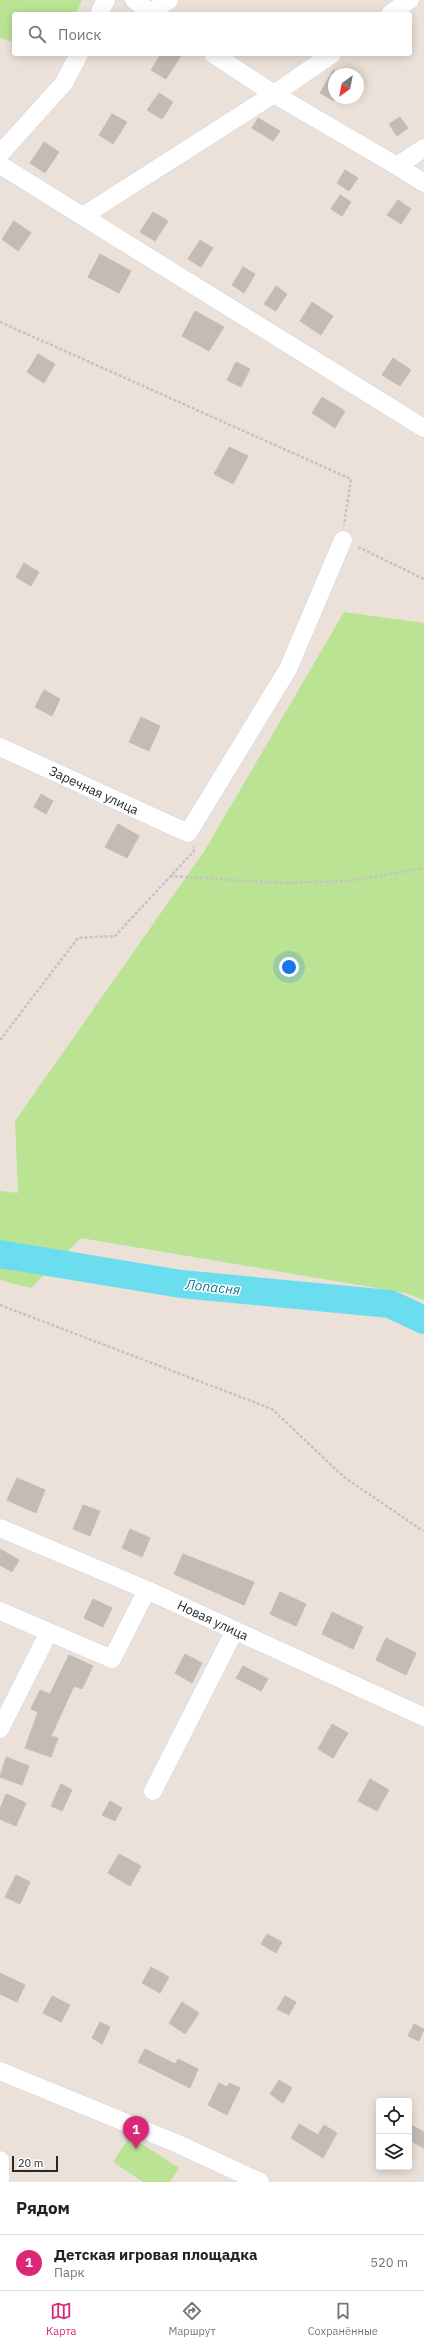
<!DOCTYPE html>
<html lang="ru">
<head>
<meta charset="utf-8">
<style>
  body { margin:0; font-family:"IBM Plex Sans",sans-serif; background:#f2f2f2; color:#222 }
  .controls { position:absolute; right:12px; bottom:12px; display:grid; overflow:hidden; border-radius:4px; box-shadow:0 2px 10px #0003 }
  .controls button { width:36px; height:36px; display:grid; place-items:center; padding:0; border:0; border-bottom:1px solid #e0e0e0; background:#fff; color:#222; font:20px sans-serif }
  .compass { position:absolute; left:328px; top:68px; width:36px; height:36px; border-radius:50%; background:#fff; box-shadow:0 2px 10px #0003; rotate:212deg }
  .scale { position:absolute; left:12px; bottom:10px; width:46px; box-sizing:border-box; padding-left:4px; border:2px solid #282828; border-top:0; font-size:11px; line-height:14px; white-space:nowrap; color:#282828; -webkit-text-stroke:3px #fff; paint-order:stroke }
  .you { position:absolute; left:289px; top:967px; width:14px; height:14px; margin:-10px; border:3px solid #fff; border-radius:50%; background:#1a73e8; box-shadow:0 0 0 6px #1a73e833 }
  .badge { display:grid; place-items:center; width:26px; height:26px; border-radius:50%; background:#db2777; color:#fff; font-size:13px; font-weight:700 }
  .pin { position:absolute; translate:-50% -33px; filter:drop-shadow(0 1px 2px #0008) }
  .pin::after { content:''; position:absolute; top:21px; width:14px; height:12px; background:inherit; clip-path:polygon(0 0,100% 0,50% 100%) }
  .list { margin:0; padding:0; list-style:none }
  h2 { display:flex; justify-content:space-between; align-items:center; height:52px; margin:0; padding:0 16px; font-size:17px }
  h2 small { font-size:13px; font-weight:400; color:#767676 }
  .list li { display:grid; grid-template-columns:26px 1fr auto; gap:12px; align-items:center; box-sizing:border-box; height:56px; padding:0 16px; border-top:1px solid #e0e0e0 }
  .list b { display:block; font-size:15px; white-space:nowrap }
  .list p { margin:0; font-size:13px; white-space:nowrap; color:#767676 }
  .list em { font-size:13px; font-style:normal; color:#767676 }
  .icon { flex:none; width:22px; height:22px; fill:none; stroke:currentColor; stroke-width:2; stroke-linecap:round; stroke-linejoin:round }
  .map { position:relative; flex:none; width:424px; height:2182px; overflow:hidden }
  .search { position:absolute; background:#fff; box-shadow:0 2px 10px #0003; left:12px; right:12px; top:12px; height:44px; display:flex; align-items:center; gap:10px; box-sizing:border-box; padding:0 14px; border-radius:4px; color:#767676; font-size:15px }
  .sheet { height:108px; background:#fff }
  nav { display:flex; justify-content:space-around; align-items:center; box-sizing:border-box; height:56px; border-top:1px solid #e0e0e0; background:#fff; font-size:11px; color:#767676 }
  nav a { display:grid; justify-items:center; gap:2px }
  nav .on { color:#db2777 }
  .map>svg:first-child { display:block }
  .green { fill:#bae394 }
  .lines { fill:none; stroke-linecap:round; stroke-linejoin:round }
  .river { stroke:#6adeef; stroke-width:28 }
  .building { fill:#c3bbb6; stroke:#c6bdb3 }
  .minor-casing { stroke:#ced5e1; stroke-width:19 }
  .path { stroke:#c3c3c3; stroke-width:2.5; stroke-dasharray:3 2; stroke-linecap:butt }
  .minor { stroke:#fff; stroke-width:18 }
  .labels { text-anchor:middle; stroke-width:3; stroke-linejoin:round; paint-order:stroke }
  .street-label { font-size:13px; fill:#282828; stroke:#fff }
  .water-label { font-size:14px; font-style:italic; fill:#0c7b98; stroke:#fff }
</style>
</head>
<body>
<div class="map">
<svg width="424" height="2182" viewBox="0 0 424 2182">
  <rect width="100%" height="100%" fill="#ebe1d9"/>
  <!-- green -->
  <path class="green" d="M0 0H82L76 14H14V42L0 38Z
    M344 612 424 623V1300L406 1293 81 1238 31 1288 0 1280V1191L18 1193 15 1121 205 850Z
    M130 2136 179 2168 170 2182H143L113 2162Z"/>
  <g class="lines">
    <!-- river -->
    <path class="river" d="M0 1254 181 1284 390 1304 424 1320"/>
  </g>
  <!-- building -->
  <path class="building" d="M161 54H182L166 79 151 70Z
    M334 69V101L320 93Z
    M159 93 173 102 162 119 147 110Z
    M112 114 127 122 113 144 99 135Z
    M400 117 408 128 397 136 389 124Z
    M258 118 280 131 273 141 252 128Z
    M44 142 59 152 45 173 30 163Z
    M345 170 358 178 349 191 337 183Z
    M340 195 351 202 342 216 331 209Z
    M398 200 411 209 401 224 387 215Z
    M153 212 168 221 155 241 140 232Z
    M14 221 31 233 18 251 2 239Z
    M200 240 213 248 201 267 188 259Z
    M100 254 131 271 119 293 88 277Z
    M243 267 255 274 244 293 232 285Z
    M276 286 287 294 276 311 264 304Z
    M312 302 333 316 321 335 300 321Z
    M195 311 224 327 209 351 182 336Z
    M38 354 55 364 44 383 27 372Z
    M393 358 411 370 400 386 382 375Z
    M236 362 250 369 241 387 227 380Z
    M322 397 345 411 335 428 312 413Z
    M229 447 248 456 233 484 214 474Z
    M24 563 39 572 31 586 16 577Z
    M44 690 60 699 52 716 35 707Z
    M141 717 160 726 149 751 129 742Z
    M41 794 53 801 46 814 34 807Z
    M118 824 139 836 127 858 105 847Z
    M17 1478 45 1490 36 1513 7 1500Z
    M83 1505 100 1511 90 1536 73 1529Z
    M130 1529 150 1538 142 1557 122 1548Z
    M0 1549 19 1560 12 1572 0 1565Z
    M183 1554 254 1582 244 1605 174 1574Z
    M280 1592 306 1604 296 1626 270 1614Z
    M93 1599 112 1608 103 1627 84 1618Z
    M332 1612 363 1627 353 1649 322 1634Z
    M386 1638 416 1653 406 1675 376 1660Z
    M185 1654 202 1663 192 1683 175 1673Z
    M69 1655 93 1666 82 1689 74 1686 51 1736 58 1738 51 1757 25 1748 38 1712 31 1709 40 1690 50 1694Z
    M243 1666 268 1679 261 1691 236 1678Z
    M332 1724 348 1733 333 1758 318 1749Z
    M6 1757 29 1766 22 1785 0 1777Z
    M370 1779 389 1790 377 1811 358 1801Z
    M61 1784 72 1790 62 1811 51 1806Z
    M6 1794 26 1803 16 1826 0 1819V1809Z
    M110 1801 122 1808 115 1821 102 1815Z
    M119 1854 141 1866 130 1886 108 1873Z
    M16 1875 30 1882 20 1904 5 1897Z
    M267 1934 282 1942 276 1953 261 1944Z
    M151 1967 169 1977 160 1993 142 1983Z
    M0 1973 25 1985 17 2002 0 1994Z
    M52 1996 70 2005 61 2022 43 2013Z
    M285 1996 296 2002 289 2015 277 2009Z
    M182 2002 199 2013 185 2034 169 2023Z
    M100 2022 110 2027 102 2044 92 2038Z
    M414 2024 424 2029 419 2041 408 2036Z
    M145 2049 175 2064 178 2059 198 2069 190 2088 138 2062Z
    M279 2080 292 2088 283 2103 270 2094Z
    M219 2083 227 2087 229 2083 240 2088 227 2115 208 2105Z
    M299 2124 318 2135 324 2125 337 2133 323 2158 291 2138Z
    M409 2124 424 2132V2148L409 2140Z"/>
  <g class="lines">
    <!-- minor casing -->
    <g class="minor-casing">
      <path id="minor" d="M134 0 152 14
        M150 13 169 0
        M99 14 106 0
        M390 14 410 0
        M213 54 274 94 397 166
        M424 148 397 166 424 183
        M0 154 64 83 79 54
        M0 165 424 428
        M83 216 274 94 332 54
        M0 747 188 833 288 669 343 540
        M0 1528 147 1590 424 1717
        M0 1611 49 1632
        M0 1729 49 1632 112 1659 147 1590
        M153 1791 235 1630
        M0 2071 178 2144 260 2182
        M0 2160V2182"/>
    </g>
    <!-- path -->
    <path class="path" d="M0 322 351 479 344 525
      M358 547 424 579
      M170 876 281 883 349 881 424 868
      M0 1040 78 938 115 936 194 851 193 847
      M0 1305 272 1409 344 1477 423 1531"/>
    <!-- minor -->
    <use href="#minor" class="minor"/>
  </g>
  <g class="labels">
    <!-- street labels -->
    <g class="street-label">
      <text transform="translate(94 790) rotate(25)" y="5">Заречная улица</text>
      <text transform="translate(213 1620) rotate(25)" y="5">Новая улица</text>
    </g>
    <!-- water labels -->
    <g class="water-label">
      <text transform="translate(213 1287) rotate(6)" y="5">Лопасня</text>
    </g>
  </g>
</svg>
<div class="controls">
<button><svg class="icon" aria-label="locate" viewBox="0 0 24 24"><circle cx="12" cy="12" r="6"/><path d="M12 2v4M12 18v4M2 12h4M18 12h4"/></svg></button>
<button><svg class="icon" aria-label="layers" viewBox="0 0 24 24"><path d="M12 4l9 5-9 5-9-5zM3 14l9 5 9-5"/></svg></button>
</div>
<svg class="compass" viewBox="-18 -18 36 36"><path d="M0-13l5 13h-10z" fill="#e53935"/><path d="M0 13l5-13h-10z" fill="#767676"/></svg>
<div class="scale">20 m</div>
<div class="you"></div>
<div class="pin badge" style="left:136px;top:2149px">1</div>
<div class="search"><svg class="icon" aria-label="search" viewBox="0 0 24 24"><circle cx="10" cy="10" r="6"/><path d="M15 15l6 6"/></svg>Поиск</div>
</div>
<section class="sheet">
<h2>Рядом<small></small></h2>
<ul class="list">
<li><span class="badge">1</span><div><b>Детская игровая площадка</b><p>Парк</p></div><em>520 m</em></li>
</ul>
</section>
<nav>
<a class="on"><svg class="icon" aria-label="map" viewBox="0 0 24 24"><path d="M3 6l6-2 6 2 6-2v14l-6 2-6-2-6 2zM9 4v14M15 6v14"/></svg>Карта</a>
<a><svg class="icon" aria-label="directions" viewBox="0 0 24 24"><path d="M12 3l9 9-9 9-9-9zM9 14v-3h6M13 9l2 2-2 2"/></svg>Маршрут</a>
<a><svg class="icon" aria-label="saved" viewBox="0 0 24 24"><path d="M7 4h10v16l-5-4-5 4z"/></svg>Сохранённые</a>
</nav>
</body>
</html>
